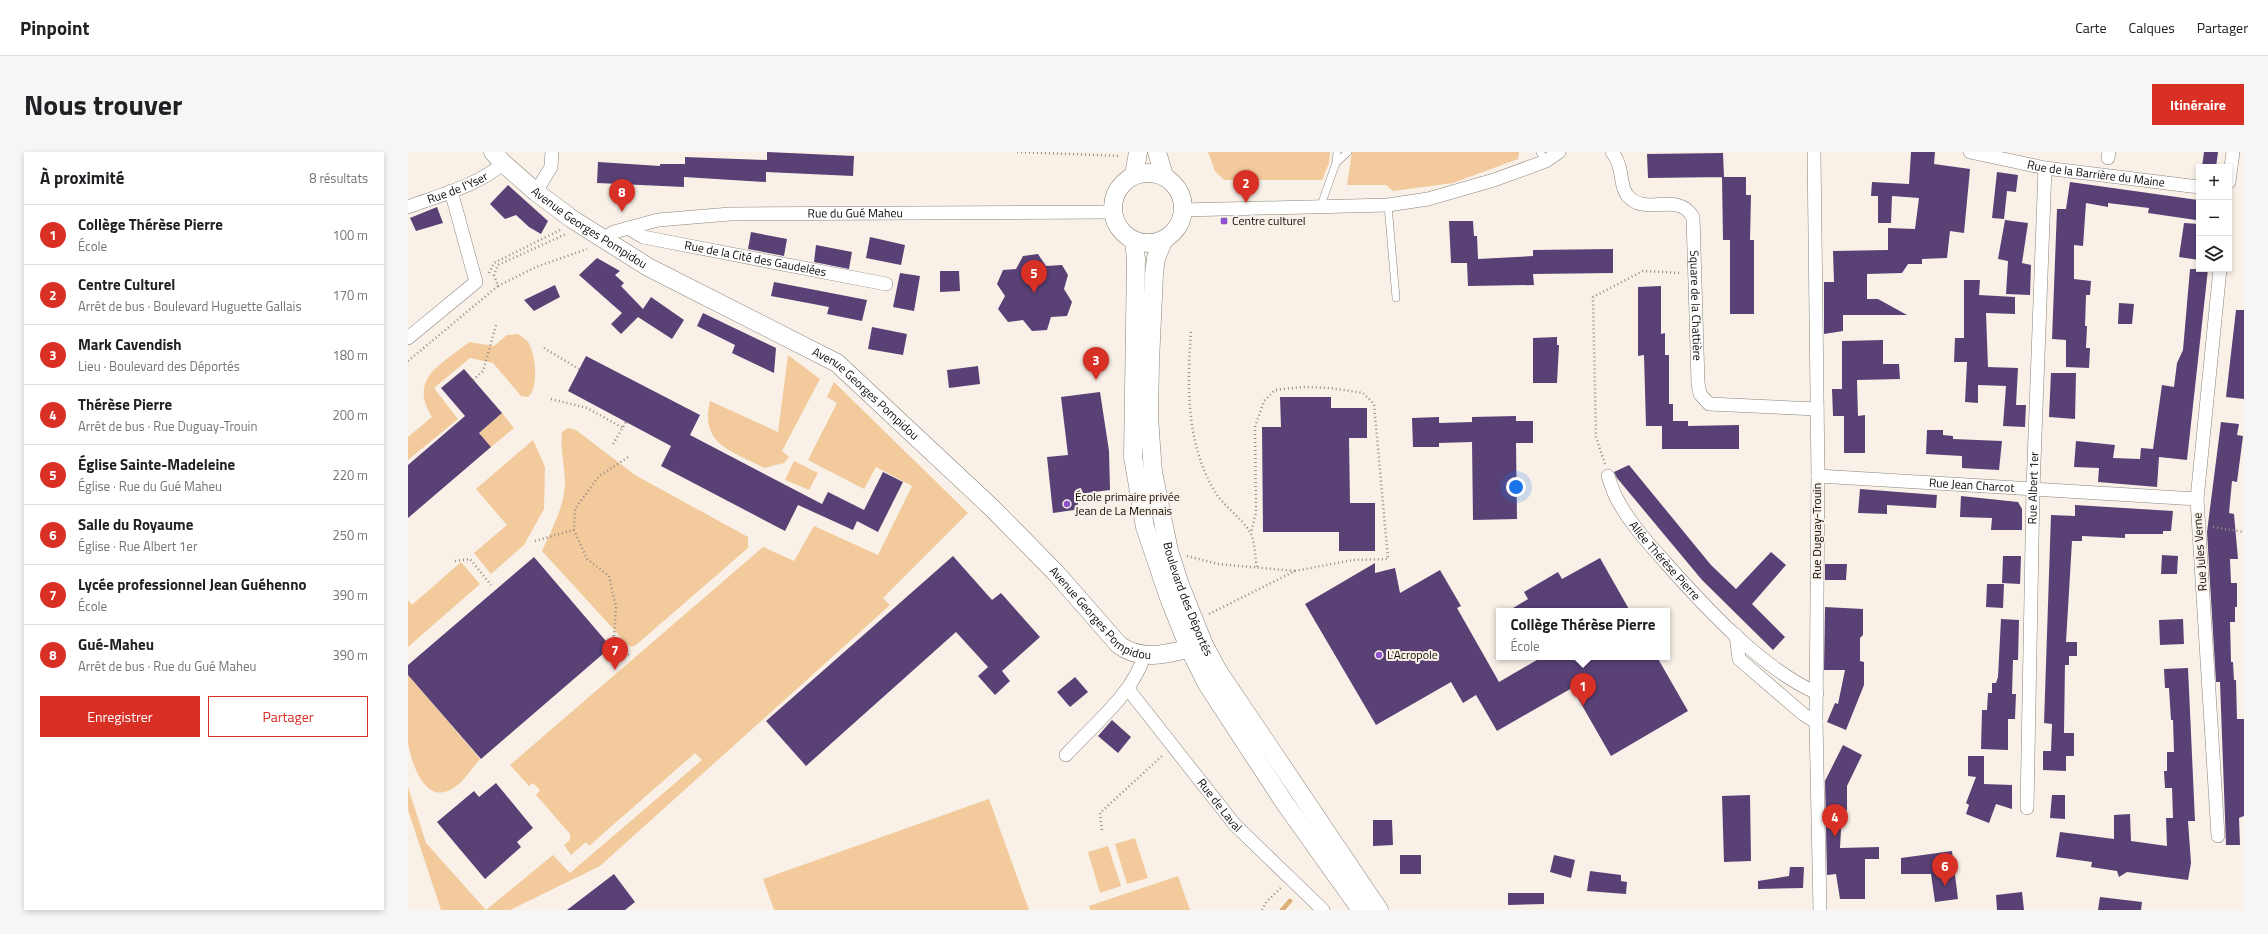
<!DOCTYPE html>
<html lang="fr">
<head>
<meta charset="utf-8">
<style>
  body { margin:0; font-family:"Titillium Web",sans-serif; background:#f6f6f6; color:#202124 }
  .controls { position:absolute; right:12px; top:12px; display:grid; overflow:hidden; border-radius:0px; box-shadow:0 2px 6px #0003 }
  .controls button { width:36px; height:36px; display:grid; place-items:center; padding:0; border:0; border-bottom:1px solid #e0e0e0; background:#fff; color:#202124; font:20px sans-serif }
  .you { position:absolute; left:1108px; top:335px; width:14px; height:14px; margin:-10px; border:3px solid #fff; border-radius:50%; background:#1a73e8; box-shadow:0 0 0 6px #1a73e833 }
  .badge { display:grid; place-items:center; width:26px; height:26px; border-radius:50%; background:#d93025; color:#fff; font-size:13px; font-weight:700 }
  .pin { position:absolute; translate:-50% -33px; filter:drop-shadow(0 1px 2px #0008) }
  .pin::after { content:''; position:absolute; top:21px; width:14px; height:12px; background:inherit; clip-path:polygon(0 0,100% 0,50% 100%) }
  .popup { position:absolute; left:1088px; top:456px; width:174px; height:52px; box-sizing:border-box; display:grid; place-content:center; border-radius:0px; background:#fff; filter:drop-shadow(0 1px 3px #0005); font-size:13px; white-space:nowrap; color:#757577 }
  .popup b { font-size:15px; color:#202124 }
  .popup::after { content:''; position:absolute; left:50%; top:100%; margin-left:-8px; border:8px solid transparent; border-top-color:#fff }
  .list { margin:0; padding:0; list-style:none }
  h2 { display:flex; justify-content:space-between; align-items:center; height:52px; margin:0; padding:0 16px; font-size:17px }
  h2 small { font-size:13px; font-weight:400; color:#757577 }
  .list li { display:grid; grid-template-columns:26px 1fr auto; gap:12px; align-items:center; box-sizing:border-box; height:60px; padding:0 16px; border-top:1px solid #e0e0e0 }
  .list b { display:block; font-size:15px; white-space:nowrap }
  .list p { margin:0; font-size:13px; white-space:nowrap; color:#757577 }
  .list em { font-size:13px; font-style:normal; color:#757577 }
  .actions { display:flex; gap:8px; padding:12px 16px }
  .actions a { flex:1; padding:9px 0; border:1px solid #d93025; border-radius:0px; text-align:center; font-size:14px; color:#d93025 }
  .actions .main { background:#d93025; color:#fff }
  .icon { flex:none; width:22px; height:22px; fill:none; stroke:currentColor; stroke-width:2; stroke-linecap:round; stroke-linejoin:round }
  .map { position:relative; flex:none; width:1836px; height:758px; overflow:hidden; border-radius:0px }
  header { display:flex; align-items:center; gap:24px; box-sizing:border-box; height:56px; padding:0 20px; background:#fff; border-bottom:1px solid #e0e0e0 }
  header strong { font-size:19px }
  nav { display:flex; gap:22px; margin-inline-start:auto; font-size:14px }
  .intro { display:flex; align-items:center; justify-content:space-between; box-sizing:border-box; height:96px; padding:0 24px }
  h1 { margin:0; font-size:28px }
  .button { padding:10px 18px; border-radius:0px; background:#d93025; color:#fff; font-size:14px; font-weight:700 }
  main { display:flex; gap:24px; padding:0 24px }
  aside { flex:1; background:#fff; border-radius:0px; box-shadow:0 2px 6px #0003 }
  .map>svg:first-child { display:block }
  .green { fill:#f2ca9b }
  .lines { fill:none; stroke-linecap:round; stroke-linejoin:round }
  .stream { stroke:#dbae77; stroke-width:4.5 }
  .building { fill:#594176 }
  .lane-casing { stroke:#8a837b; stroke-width:8 }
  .street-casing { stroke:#8a837b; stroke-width:14 }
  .secondary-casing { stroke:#8a837b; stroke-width:19 }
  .path { stroke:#938d86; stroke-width:2.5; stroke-dasharray:1 3; stroke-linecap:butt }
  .lane { stroke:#fff; stroke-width:7 }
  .street { stroke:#fff; stroke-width:13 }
  .secondary { stroke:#fff; stroke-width:18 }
  .poi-dot { fill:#8e53ca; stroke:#f9f1e8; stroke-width:1.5 }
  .labels { text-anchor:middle; stroke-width:4; stroke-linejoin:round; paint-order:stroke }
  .street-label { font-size:12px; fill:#0e0b08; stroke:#f9f1e8 }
  .poi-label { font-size:12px; fill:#0e0b08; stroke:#f9f1e8; text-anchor:start }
</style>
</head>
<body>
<header>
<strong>Pinpoint</strong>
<nav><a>Carte</a><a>Calques</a><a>Partager</a></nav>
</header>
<div class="intro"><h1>Nous trouver</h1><a class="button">Itinéraire</a></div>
<main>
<aside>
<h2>À proximité<small>8 résultats</small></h2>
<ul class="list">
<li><span class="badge">1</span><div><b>Collège Thérèse Pierre</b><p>École</p></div><em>100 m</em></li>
<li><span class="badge">2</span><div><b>Centre Culturel</b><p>Arrêt de bus · Boulevard Huguette Gallais</p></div><em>170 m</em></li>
<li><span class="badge">3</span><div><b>Mark Cavendish</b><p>Lieu · Boulevard des Déportés</p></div><em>180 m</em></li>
<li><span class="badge">4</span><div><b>Thérèse Pierre</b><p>Arrêt de bus · Rue Duguay-Trouin</p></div><em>200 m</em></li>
<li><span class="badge">5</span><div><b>Église Sainte-Madeleine</b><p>Église · Rue du Gué Maheu</p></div><em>220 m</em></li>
<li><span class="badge">6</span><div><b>Salle du Royaume</b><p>Église · Rue Albert 1er</p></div><em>250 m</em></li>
<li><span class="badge">7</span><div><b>Lycée professionnel Jean Guéhenno</b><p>École</p></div><em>390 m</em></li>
<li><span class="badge">8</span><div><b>Gué-Maheu</b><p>Arrêt de bus · Rue du Gué Maheu</p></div><em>390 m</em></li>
</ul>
<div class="actions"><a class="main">Enregistrer</a><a>Partager</a></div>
</aside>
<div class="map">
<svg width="1836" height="758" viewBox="0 0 1836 758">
  <rect width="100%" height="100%" fill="#f9f1e8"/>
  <!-- green -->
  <path class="green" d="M800 0H922L921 11 914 28H816L807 19Z
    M944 0H1111L1110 7 1045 31 985 39 978 33H939Z
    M110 182C113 185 118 187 120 190 128 202 131 236 120 245L113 244 85 211 62 206 26 236 50 267 0 308V285L24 265C0 226 33 213 61 190L86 194 99 183Z
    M380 203 412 227 374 299 381 305 376 311 356 316C323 298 292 294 302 249L370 280Z
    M426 230 560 361 475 446 482 453 192 714 102 758H78L145 703 162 721 294 608 287 601 181 694 178 690 163 703 156 693 162 688V682L128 643 132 638 125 631 121 634 102 613 355 395 386 409 406 374 470 403 504 334 468 315 456 337 400 308 429 251 419 245Z
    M94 261 106 276 83 295 71 281Z
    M160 276 168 278 227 323 340 385V396L228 493 224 495 220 493 134 399C143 379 156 355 157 332 157 315 152 298 154 280Z
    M125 288 137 315 136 357 116 393 83 422 66 401 99 373 68 337Z
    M386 309 410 321 401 338 377 328Z
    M53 410 72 432 0 495V448L4 453Z
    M0 523 72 607C64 616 57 628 47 635 18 656 4 613 0 591 0 571 0 544 0 523Z
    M0 635 18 691 78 758H33L0 658Z
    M581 647 621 758H366L355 727Z
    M727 686 740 726 719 732 707 692Z
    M700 694 713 734 692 741 680 700Z
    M770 724 782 758H682L681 754Z"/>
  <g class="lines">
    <!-- stream -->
    <path class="stream" d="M874 758 882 749"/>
  </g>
  <!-- building -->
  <path class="building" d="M359 0 446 4 445 24 358 20V30L276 25V35L189 31 190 10 252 14V12H277V5L359 8Z
    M1503 0H1527L1526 12 1562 17 1556 81 1542 79 1539 106 1514 107V112H1500L1494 121 1459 122V147H1470L1499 163H1435V179L1416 182V130H1426L1425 99 1480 98V76L1507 77 1511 46 1484 44 1483 71H1470V44H1463L1464 30 1501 32Z
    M1796 0H1810L1808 15H1794Z
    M1315 1 1316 25 1240 26 1239 2Z
    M1589 20 1610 23 1608 40 1599 39 1596 67 1584 66Z
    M1314 25H1338V43H1343L1342 88H1346V162H1322V88H1315Z
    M1662 30 1790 48 1788 68 1740 61 1741 56 1700 51V55L1678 51 1675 94 1666 93V127L1683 129 1682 143H1678L1677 174H1679L1678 196H1682L1681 216 1658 215V188L1644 187 1649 57H1658Z
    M100 33 140 69 133 82 121 75 108 63 97 67 82 52Z
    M29 55 35 71 8 79 2 66Z
    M1597 68 1620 71 1614 111 1623 113 1622 143 1598 142 1600 109 1590 107Z
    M1041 69H1065L1066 84H1069L1070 107 1125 104V98L1205 97V121L1125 122 1126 133 1060 134 1059 111H1043Z
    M1776 71 1791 72V108L1771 105Z
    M343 80 379 87 376 104 340 97Z
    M462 85 497 93 493 113 458 106Z
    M408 93 444 100 441 117 406 110Z
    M630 102 638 114 654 113 660 123 656 137 664 150 659 164 643 165 639 178 624 179 615 168 600 170 590 157 597 144 589 132 595 118 608 117 615 104Z
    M189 106 212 119 207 123 216 131 213 134 235 157 243 145 276 168 264 187 230 165 213 182 203 172 214 161 171 123Z
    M1782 117H1800L1779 308 1751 305 1749 335 1690 330 1691 316 1666 315 1668 289 1707 293 1705 306 1732 307 1733 296 1745 297 1754 233 1766 235 1769 211 1775 198Z
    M532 119H551L552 139 532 140Z
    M492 121 512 124 506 159 485 155Z
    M1556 128H1572L1571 143 1607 145V162L1578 161 1580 215 1610 216 1608 253H1618L1617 275 1595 274 1598 234 1570 233V251L1557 250 1559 210H1546L1547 186H1556Z
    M366 130 459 148 454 169 419 162 421 155 363 144Z
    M147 133 152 145 126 159 116 148Z
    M1253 134V182L1257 181V203H1261V252H1265V269H1280V274L1331 273V297H1254V274H1238L1236 203 1230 204V135Z
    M1711 151 1726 152 1724 172H1710Z
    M1828 158H1836V247L1818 245Z
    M295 161 368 196 366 221 324 201 327 193 289 174Z
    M464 175 499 182 495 203 460 197Z
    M1149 185V193H1151L1149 231H1125V186Z
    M1475 188V212H1491L1492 227 1449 228 1450 264 1457 263V301H1436V264H1425L1424 237H1434V189Z
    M178 204 292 263 282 283 414 352 420 340 456 358 475 320 495 330 470 380 449 369 445 378 390 353 377 379 253 314 263 294 160 239Z
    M570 214 572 232 541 236 539 218Z
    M56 217 94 261 71 281 83 295 0 366V313L57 264 33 236Z
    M1643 221H1668L1667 267 1641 265Z
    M692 240 701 299 702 338 670 342V352L666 358 645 361 639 305 660 303 653 245Z
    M872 245H923V256H959V286H941L942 351H967V399H931V380H855L854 275H873Z
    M1108 264V269H1125V291H1108L1109 367 1065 368 1064 290 1031 291V295H1005L1004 266 1031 265V271L1064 270V265Z
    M1813 270 1831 272 1829 283 1835 284 1829 330 1824 329 1821 361 1826 362 1830 407H1822L1823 431H1829V455H1827V470H1822L1823 510H1825L1826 528H1828L1829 567H1836V664L1831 666 1832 693H1818L1812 530H1808L1799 380Z
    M1519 278H1535V283L1545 284V287L1594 289 1591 318 1554 316V304L1518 302Z
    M1221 313 1303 413 1328 437 1363 400 1378 413 1344 452 1377 485 1365 498 1294 428 1209 326 1206 320Z
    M1452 337 1529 343 1528 356 1479 353V362L1450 361Z
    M1553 344 1610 350 1614 357V378H1583L1584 366 1552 365Z
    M1667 353 1765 359 1763 379H1755V382H1717V386L1674 384V389H1664L1658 490H1669V504H1661V513H1657L1656 581H1666V604H1658V619L1635 618V599H1643L1644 572 1636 571 1643 363 1667 364Z
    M1754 403 1770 404 1769 422H1753Z
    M545 404 584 448 593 441 632 485 594 519 602 529 587 543 570 524 580 515 548 480 398 614 358 569Z
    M1595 404H1613L1612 432 1594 431Z
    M126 405 203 495 73 607 0 523V513Z
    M1192 406 1222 459H1100L1120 447 1116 440 1150 420 1154 427Z
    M967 411V421L987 416 992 441 1032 418 1053 454 1049 456 1091 530 1134 505H1249L1280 559 1203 604 1164 536 1089 579 1068 543 1055 551 1043 530 968 573 897 452Z
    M1417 412H1439L1438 428H1417Z
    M1579 432H1596L1595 456 1578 455Z
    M1417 455 1455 457V483L1452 486V509L1456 510V533L1438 578 1419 570 1427 551 1430 552 1437 518H1416Z
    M1593 467 1611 468 1610 508H1605L1604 542H1608L1607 567H1600V598L1573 597 1574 558H1579L1580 541H1584V531H1588L1590 525Z
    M1775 467 1776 492 1752 493 1751 468Z
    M1780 516 1787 669H1780L1783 711 1780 728 1719 720 1711 725 1709 719 1683 715 1684 710 1648 705 1652 680 1706 687V663L1722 662 1723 689 1759 694 1758 666H1765L1764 636H1757L1756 619H1759V600H1766L1765 568H1763L1761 536H1757L1756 517Z
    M667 525 680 540 662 555 649 540Z
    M704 568 723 585 710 601 690 584Z
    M1435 593 1454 603 1439 634V658L1434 659 1432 696 1471 695V707H1457V747H1432L1428 722 1419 723 1417 629Z
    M1560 604H1576V632L1604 633V657L1588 652 1581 671 1558 662 1561 653 1558 651 1568 625 1560 624Z
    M88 631 125 676 109 690 113 695 77 727 29 670 66 639 71 645Z
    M1342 643 1343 709 1316 710 1314 644Z
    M1644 643H1657V667L1642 666Z
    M965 668H984L985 693 965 694Z
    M1544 699 1550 747 1527 750 1523 722H1493V706Z
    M992 703H1013V722H992Z
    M1146 703 1167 708 1163 726 1142 720Z
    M1382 715H1396L1395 736 1350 737V729L1381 724Z
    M1182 719 1213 723V729L1219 730 1218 742 1179 739Z
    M206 722 227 750 217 758H159Z
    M1614 740 1616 758H1589L1588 743Z
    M1100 741H1136V752L1100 753Z
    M1692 745 1734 750 1733 758H1690Z"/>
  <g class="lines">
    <!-- lane casing -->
    <g class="lane-casing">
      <path id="lane" d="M1132 0 1138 9
        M928 11 940 0
        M980 53 988 146
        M912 56 928 11 929 0"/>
    </g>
    <!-- street casing -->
    <g class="street-casing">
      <g id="street">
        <path id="s1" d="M1204 0C1207 4 1210 9 1211 14 1214 23 1213 35 1219 43 1238 66 1268 38 1285 65L1290 231 1292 242 1301 252 1409 257"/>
        <path d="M1406 0 1410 324 1408 570 1412 758"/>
        <path id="s2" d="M1562 0 1637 16 1791 35"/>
        <path d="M1700 6 1701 0"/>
        <path d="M1821 30 1825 0"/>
        <path d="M128 40 143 15 144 0"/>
        <path id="s3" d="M0 55C29 44 72 33 95 11"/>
        <path d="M775 58 980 53 1020 47 1086 28 1138 9 1151 0"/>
        <path id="s4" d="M220 76 235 85 478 132"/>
        <path id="s5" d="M194 87 206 80 250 68 322 62 704 60"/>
        <path d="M0 186 68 130 43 39"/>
        <path id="s6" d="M1200 324C1203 332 1205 340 1209 347 1221 370 1240 391 1257 410 1297 455 1354 517 1409 541"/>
        <path id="s7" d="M1410 324 1789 347"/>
        <path d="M1328 483 1331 507 1395 562 1408 570"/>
        <path id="s8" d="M720 537 827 673 915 758"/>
        <path d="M658 603C684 574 725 542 736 504"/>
        <path id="s9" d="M1619 656 1625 337 1637 16"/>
        <path d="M1810 684 1789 347 1812 117"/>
      </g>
    </g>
    <!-- secondary casing -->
    <g class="secondary-casing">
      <g id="secondary">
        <path id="s10" d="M85 0 95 11 128 40 164 67 240 115 429 211 583 355 648 421 711 493C737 512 767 499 796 493"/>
        <path d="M749 0 756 24"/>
        <circle cx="740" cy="56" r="35"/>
        <path d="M726 23 730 0"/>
        <path id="s11" d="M756 87 748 106 746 122 742 210 741 264 743 294 745 320 761 399 772 433 796 493 810 519 971 758"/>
        <path d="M726 89 728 107 725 305 737 375 761 446 781 496 799 532 876 650 953 758"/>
      </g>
    </g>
    <!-- path -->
    <path class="path" d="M609 0 712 4
      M81 121 86 111 152 78
      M90 134 128 115 179 97
      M783 180C779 232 778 291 806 338 815 354 832 364 842 380 847 389 847 405 849 416
      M136 196 171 217
      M0 209 90 134 86 123 90 113 158 82
      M65 228 75 219 88 173
      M143 247 179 256 215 276
      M205 292 218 270
      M1197 312 1188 285 1185 145 1235 119 1273 121
      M1805 375 1836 380
      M127 389 166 378
      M779 404 810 412 887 419
      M47 409 62 407 83 433
      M801 462 887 419 945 408 980 407 966 252 955 241 923 236 895 235 867 238 856 249 847 275 848 360 843 381
      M221 503 206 484 208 455 201 424 179 407 166 378 167 357 191 324 222 304
      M694 678 692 661 755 603
      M854 758 859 749 873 736"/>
    <!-- lane -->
    <use href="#lane" class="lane"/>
    <!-- street -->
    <use href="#street" class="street"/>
    <!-- secondary -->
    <use href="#secondary" class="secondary"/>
  </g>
  <!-- markers -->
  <g class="poi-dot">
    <rect x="812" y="65" width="8" height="8" rx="2"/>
    <circle cx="659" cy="352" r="4"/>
    <circle cx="971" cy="503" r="4"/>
  </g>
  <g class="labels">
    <!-- street labels -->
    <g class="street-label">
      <text dy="4" stroke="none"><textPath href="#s2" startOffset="128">Rue de la Barrière du Maine</textPath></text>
      <text dy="4" stroke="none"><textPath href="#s3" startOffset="53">Rue de l'Yser</textPath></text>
      <text dy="4" stroke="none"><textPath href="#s5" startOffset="257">Rue du Gué Maheu</textPath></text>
      <text dy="4" stroke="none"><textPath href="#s10" startOffset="123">Avenue Georges Pompidou</textPath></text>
      <text dy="4" stroke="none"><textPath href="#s4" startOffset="132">Rue de la Cité des Gaudelées</textPath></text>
      <text dy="4" stroke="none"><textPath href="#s1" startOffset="208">Square de la Chattière</textPath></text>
      <text dy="4" stroke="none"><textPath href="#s10" startOffset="447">Avenue Georges Pompidou</textPath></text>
      <text dy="4" stroke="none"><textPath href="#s7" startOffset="154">Rue Jean Charcot</textPath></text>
      <text dy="4" stroke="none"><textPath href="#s9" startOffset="320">Rue Albert 1er</textPath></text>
      <text transform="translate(1409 379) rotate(-90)" y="4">Rue Duguay-Trouin</text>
      <text transform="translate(1792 400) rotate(-94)" y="4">Rue Jules Verne</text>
      <text dy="4" stroke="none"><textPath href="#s6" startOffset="103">Allée Thérèse Pierre</textPath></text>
      <text dy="4" stroke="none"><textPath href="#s11" startOffset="367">Boulevard des Déportés</textPath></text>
      <text dy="4" stroke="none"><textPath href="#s10" startOffset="771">Avenue Georges Pompidou</textPath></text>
      <text dy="4" stroke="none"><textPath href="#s8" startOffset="148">Rue de Laval</textPath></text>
    </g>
    <!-- poi labels -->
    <g class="poi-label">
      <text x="824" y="73">Centre culturel</text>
      <text x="667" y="349">École primaire privée<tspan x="667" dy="14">Jean de La Mennais</tspan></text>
      <text x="979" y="507">L'Acropole</text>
    </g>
  </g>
</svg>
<div class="controls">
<button>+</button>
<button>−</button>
<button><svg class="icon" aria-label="layers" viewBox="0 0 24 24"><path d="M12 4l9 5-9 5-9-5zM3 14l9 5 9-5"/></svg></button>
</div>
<div class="you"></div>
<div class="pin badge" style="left:1175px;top:554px">1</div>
<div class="popup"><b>Collège Thérèse Pierre</b>École</div>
<div class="pin badge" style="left:838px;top:51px">2</div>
<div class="pin badge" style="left:688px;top:228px">3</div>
<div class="pin badge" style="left:1427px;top:685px">4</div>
<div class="pin badge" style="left:626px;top:141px">5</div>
<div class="pin badge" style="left:1537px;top:734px">6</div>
<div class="pin badge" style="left:207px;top:518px">7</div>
<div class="pin badge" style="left:214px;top:60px">8</div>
</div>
</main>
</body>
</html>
